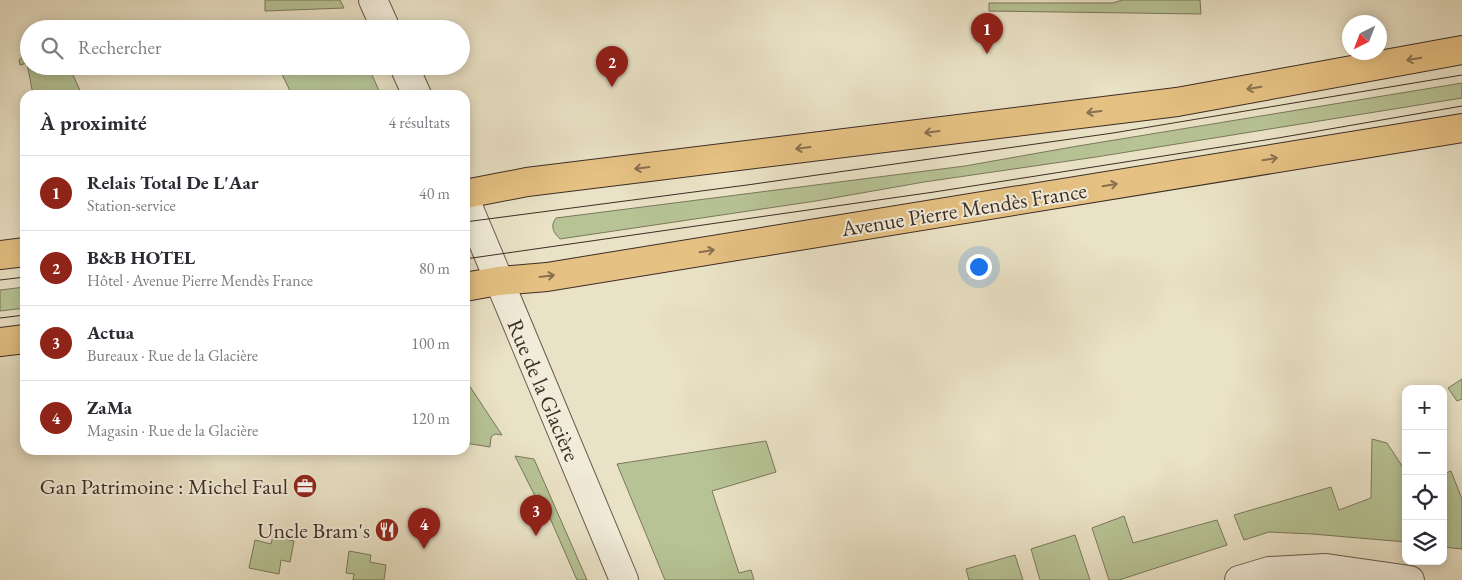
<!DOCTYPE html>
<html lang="fr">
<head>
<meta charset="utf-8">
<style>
  body { margin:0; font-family:"EB Garamond",serif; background:#f7f7f7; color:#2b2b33 }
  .controls { position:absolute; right:15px; bottom:15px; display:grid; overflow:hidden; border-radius:10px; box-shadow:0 2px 12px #0003 }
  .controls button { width:45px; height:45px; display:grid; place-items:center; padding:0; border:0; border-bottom:1px solid #e1e1e2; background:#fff; color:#2b2b33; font:25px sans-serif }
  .compass { position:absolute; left:1342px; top:15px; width:45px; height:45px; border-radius:50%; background:#fff; box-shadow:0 2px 12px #0003; rotate:222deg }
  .you { position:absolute; left:978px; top:266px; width:18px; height:18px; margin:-12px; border:4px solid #fff; border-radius:50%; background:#1a73e8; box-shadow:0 0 0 8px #1a73e833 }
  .badge { display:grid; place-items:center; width:32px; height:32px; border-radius:50%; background:#8f2418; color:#fff; font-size:16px; font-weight:700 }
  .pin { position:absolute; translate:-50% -41px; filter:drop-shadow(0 1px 2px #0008) }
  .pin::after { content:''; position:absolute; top:26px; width:18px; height:15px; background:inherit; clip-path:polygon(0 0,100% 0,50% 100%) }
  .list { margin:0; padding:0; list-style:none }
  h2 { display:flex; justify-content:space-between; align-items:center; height:65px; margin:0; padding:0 20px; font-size:21px }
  h2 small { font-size:16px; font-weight:400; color:#7c7c81 }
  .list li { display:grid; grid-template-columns:32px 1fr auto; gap:15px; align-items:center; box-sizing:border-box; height:75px; padding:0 20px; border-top:1px solid #e1e1e2 }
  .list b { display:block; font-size:19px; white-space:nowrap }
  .list p { margin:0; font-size:16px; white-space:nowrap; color:#7c7c81 }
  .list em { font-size:16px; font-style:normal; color:#7c7c81 }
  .icon { flex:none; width:28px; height:28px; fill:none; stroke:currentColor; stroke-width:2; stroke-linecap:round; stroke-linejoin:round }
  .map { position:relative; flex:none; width:1462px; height:580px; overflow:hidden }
  .search { position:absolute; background:#fff; box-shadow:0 2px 12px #0003; left:20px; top:20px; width:450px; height:55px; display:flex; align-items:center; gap:12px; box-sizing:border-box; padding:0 18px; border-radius:28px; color:#7c7c81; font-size:19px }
  .panel { position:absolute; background:#fff; box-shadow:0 2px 12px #0003; left:20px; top:90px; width:450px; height:365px; border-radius:15px }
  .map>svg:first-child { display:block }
  .green { fill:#b7c395; stroke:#7a785d }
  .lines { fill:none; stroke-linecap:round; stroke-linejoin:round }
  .street-casing { stroke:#685a4d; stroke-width:30 }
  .primary-casing { stroke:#3d2d25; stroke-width:30 }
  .street { stroke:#f1ecda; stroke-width:28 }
  .primary { stroke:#e5c183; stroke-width:28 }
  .tram { stroke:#3d2d25; stroke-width:1 }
  .oneway { stroke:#89704f }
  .labels { text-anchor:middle; stroke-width:4; stroke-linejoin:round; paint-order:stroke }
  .street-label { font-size:22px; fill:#3d2d25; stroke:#f1ecda }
  .poi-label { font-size:22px; fill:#3d2d25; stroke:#f1ecda; text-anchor:end }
</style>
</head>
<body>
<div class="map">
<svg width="1462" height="580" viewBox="0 0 1462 580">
  <rect width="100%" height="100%" fill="#eae2c6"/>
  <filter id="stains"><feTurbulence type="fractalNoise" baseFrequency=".004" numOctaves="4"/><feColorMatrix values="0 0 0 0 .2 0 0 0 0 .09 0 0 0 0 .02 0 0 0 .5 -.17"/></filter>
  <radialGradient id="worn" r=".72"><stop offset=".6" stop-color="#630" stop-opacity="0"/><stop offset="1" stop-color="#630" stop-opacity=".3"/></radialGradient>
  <!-- green -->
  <path class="green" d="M265 0H340L344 8 265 11Z
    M1122 0H1200L1201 14 989 11V3H1113Z
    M349 23 351 29H266V27Z
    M29 50V66H69L82 95H33L27 63 20 65 19 60Z
    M278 66H368L381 95H292Z
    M1462 83V98L1096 157 924 182 816 201 560 239C553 232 550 226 556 218L965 166 1072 147Z
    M25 287V308L0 311V290Z
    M465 379 502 435 495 434 491 437 490 447 465 443Z
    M1462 379V399L1457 401 1448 388Z
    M1372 439 1387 443 1406 472V542L1312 534 1269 532 1244 540 1234 515 1331 487 1339 510 1371 498Z
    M766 441 776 472 712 491 739 573 751 570 754 580H665L617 464Z
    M515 456 534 459 587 580H577L540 495 535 496Z
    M1451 471 1462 499V549L1443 547V474Z
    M1124 516 1133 543 1217 520 1227 545 1119 580H1109L1092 528Z
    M1075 535 1090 580H1040L1031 549Z
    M273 536 294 541 290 562 281 560 279 574 249 568 255 540 271 544Z
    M349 551 371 555 370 562 386 565 384 580H353L354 574 346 573Z
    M1015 555 1023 580H969L966 569Z"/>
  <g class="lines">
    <!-- street casing -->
    <g class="street-casing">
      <path id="street" d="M373 0 386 29
        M404 66 417 95
        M465 199 624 580
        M1239 580 1269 571 1326 568 1410 580"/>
    </g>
    <!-- primary casing -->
    <g class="primary-casing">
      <path id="primary" d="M465 194 527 182 1177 102 1462 50
        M0 255 25 252
        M465 287 498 281 547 277 1462 128
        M0 342 25 339"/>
    </g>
    <!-- street -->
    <use href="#street" class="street"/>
    <!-- primary -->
    <use href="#primary" class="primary"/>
    <!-- tram -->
    <path class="tram" d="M465 222 747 185 1113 133 1462 75
      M465 259 934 192 1278 138 1462 106
      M0 280 25 277
      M0 318 25 315"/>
  </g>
  <!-- one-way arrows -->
  <defs><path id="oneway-shaft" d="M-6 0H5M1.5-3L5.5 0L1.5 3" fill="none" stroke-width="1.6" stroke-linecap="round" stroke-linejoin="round" transform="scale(1.25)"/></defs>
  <g class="oneway">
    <use href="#oneway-shaft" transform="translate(1414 59) rotate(170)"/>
    <use href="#oneway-shaft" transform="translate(1254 88) rotate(170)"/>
    <use href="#oneway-shaft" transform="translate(1094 112) rotate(173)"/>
    <use href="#oneway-shaft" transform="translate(932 132) rotate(173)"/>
    <use href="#oneway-shaft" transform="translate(803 148) rotate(173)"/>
    <use href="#oneway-shaft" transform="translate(1270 159) rotate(-9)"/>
    <use href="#oneway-shaft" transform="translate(642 168) rotate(173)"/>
    <use href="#oneway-shaft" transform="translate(1110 185) rotate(-9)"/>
    <use href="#oneway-shaft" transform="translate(707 251) rotate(-9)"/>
    <use href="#oneway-shaft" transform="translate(547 276) rotate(-7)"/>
  </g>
  <!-- icons -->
  <defs>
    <g id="office-disc" transform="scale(1.25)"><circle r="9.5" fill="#8f2418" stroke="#f1ecda"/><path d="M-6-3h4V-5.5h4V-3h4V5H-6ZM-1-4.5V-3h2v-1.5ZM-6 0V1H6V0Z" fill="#fff"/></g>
    <g id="restaurant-disc" transform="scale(1.25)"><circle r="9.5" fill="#8f2418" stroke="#f1ecda"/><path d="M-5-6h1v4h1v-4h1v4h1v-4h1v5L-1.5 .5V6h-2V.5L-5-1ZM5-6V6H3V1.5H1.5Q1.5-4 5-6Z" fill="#fff"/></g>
  </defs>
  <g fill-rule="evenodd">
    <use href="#office-disc" x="305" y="486"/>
    <use href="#restaurant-disc" x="387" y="530"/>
  </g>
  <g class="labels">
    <!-- street labels -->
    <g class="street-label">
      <text transform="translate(964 209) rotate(-9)" y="8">Avenue Pierre Mendès France</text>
      <text transform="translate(544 390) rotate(67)" y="8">Rue de la Glacière</text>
    </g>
    <!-- poi labels -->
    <g class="poi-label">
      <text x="288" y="494">Gan Patrimoine : Michel Faul</text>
      <text x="370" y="538">Uncle Bram's</text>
    </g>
  </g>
  <rect width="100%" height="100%" filter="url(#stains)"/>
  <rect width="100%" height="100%" fill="url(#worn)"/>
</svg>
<div class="controls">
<button>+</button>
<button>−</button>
<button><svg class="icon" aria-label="locate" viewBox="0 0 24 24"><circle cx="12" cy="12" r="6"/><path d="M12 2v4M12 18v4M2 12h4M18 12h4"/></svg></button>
<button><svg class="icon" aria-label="layers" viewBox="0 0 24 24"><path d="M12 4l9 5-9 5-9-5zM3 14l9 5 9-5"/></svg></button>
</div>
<svg class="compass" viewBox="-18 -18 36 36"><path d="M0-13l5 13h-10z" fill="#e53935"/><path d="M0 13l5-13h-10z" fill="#7c7c81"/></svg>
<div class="you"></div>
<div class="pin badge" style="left:987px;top:54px">1</div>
<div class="pin badge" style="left:612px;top:87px">2</div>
<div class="pin badge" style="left:536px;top:536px">3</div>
<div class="pin badge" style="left:424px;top:549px">4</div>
<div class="search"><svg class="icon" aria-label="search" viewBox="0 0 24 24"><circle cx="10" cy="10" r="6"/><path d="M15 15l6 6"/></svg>Rechercher</div>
<section class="panel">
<h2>À proximité<small>4 résultats</small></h2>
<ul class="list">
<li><span class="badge">1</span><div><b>Relais Total De L'Aar</b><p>Station-service</p></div><em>40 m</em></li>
<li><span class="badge">2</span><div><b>B&amp;B HOTEL</b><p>Hôtel · Avenue Pierre Mendès France</p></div><em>80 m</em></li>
<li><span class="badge">3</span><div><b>Actua</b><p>Bureaux · Rue de la Glacière</p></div><em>100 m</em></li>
<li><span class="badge">4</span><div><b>ZaMa</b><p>Magasin · Rue de la Glacière</p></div><em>120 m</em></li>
</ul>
</section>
</div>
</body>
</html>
